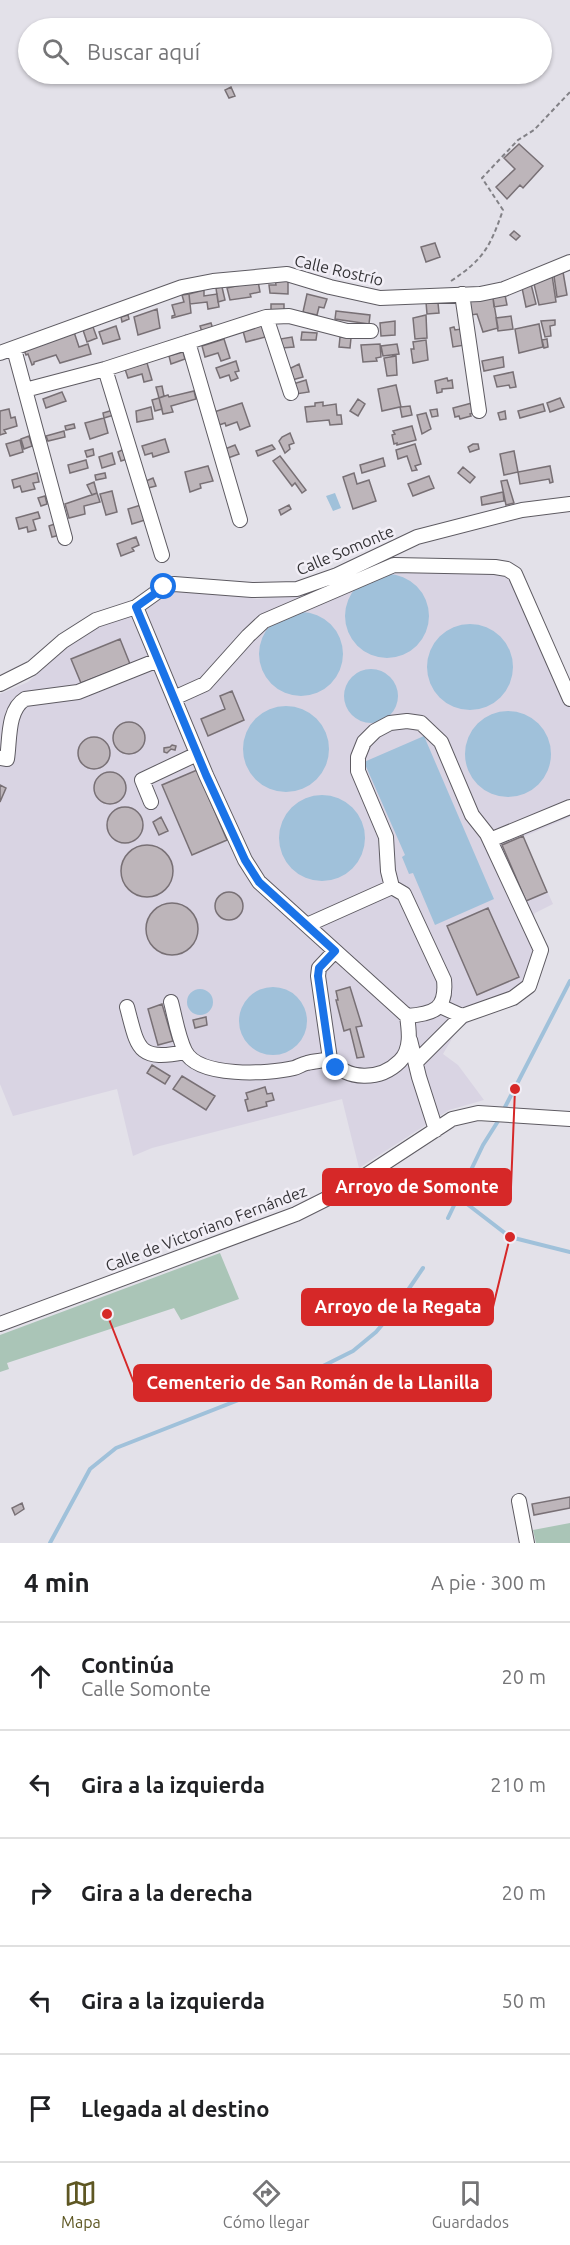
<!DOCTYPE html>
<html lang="es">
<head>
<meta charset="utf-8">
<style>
  body { margin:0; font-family:Ubuntu,sans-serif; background:#f2f2f2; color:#202124 }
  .stop { position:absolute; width:18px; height:18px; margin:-14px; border:4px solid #1a73e8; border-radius:50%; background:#fff }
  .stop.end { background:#1a73e8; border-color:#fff; box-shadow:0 2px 6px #0008 }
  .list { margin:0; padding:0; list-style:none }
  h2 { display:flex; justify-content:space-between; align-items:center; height:78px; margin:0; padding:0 24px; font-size:26px }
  h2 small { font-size:20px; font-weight:400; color:#757577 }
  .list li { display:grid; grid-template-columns:39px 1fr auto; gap:18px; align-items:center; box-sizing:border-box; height:108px; padding:0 24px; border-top:2px solid #e0e0e0 }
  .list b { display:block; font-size:22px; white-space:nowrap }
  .list p { margin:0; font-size:20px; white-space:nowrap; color:#757577 }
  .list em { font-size:20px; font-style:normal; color:#757577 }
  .icon { flex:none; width:33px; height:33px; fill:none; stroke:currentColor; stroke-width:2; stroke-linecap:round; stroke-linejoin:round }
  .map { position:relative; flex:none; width:570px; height:1543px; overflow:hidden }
  .search { position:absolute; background:#fff; box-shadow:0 2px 4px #0004; left:18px; right:18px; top:18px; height:66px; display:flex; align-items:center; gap:15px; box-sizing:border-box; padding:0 21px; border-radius:33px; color:#757577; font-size:22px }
  .sheet { height:618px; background:#fff }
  nav { display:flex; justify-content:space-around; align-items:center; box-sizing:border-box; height:84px; border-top:2px solid #e0e0e0; background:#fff; font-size:16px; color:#757577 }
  nav a { display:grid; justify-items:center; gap:3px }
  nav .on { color:#5e5723 }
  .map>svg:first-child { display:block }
  .built { fill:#d9d4e3 }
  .green { fill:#aac5b7 }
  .water { fill:#a0c1da }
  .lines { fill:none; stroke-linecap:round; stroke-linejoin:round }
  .stream { stroke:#a0c1da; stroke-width:4 }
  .building { fill:#bdb5ba; stroke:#787075; stroke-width:1.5 }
  .street-casing { stroke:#5e5b62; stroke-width:16 }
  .path { stroke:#828186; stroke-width:2; stroke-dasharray:4.5 3; stroke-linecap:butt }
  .street { stroke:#fff; stroke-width:14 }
  .route { stroke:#1a73e8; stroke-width:8 }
  .labels { text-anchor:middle; stroke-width:5; stroke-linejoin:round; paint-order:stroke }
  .street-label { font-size:16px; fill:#333235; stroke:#f1eef6 }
  .leader { fill:none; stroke:#d62828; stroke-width:2 }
  .callout-dot { fill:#d62828; stroke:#f1eef6; stroke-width:2 }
  .callout { fill:#d62828; stroke:#d62828; stroke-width:2 }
  .callout-label { font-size:18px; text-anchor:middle; font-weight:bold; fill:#fff }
</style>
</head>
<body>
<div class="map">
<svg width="570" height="1543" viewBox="0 0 570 1543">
  <rect width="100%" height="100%" fill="#e3e1e9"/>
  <!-- built -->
  <path class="built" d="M389 558 507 563 570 685V817L523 837 553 904 535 913 533 918 547 952 546 961 535 990 528 996 474 1019 457 1030 443 1054 458 1065 484 1100 449 1110 359 1168 342 1099 152 1148 133 1156 117 1089 13 1116 0 1084V694L28 682 79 637 102 625 180 590 205 591 257 599 299 594 334 583Z"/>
  <!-- green -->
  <path class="green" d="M220 1253 239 1299 181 1320 174 1308 7 1363 9 1369 0 1372V1335Z
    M570 1523V1543H536L533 1530Z"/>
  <!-- water -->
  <path class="water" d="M335 493 341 508 333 511 326 496Z
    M345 616a42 42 0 1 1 84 0a42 42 0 1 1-84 0Z
    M259 654a42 42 0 1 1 84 0a42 42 0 1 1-84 0Z
    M427 667a43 43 0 1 1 86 0a43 43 0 1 1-86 0Z
    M344 696a27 27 0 1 1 54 0a27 27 0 1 1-54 0Z
    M243 749a43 43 0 1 1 86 0a43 43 0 1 1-86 0Z
    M465 754a43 43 0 1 1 86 0a43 43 0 1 1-86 0Z
    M424 736 494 899 435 925 413 873 409 874 402 857 405 855 364 762Z
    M279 838a43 43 0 1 1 86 0a43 43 0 1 1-86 0Z
    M239 1021a34 34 0 1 1 68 0a34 34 0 1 1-68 0Z
    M187 1002a13 13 0 1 1 26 0a13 13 0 1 1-26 0Z"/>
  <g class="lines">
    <!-- stream -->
    <path class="stream" d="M503 1111 570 981
      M458 1197 510 1237 570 1252
      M448 1218 483 1145 500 1118
      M50 1543 90 1469 116 1448 315 1370 353 1351 376 1332 393 1312 423 1268"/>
  </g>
  <!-- building -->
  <path class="building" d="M231 87 235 96 229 98 225 90Z
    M519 144 543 166 523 188 520 185 507 199 496 187 515 169 504 158Z
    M514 231 520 236 516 240 510 235Z
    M435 243 440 257 426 262 421 247Z
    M563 272 567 295 557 297 554 276Z
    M552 275 556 302 539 305 534 284Z
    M275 278 288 280V294L270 293 269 285H276Z
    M258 281 260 292 250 294 251 297 230 300 227 288Z
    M531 284 536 304 526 307 522 288Z
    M222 287 225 300 218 302 216 288Z
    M204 290V296L217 294 219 307 208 309 207 302 190 304 189 294Z
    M189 294 191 313 172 318V316L175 315 172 305 184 302 182 295Z
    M307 294 327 299 324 308 319 307 317 315 303 312Z
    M505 295 507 305 494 307 493 298Z
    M493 298 498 328 483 332 477 314 471 315 469 301Z
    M426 302 438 303 439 313 427 314Z
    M271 304H284V311L271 312Z
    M157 309 160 328 138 335 134 317Z
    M336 311 370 315 369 324 335 319Z
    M128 315 129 319 122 322 121 317Z
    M426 315 427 338 415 339 413 318Z
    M511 316 513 329 498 331 496 318Z
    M555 320V325L550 326 551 336 545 337 541 321Z
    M395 321V335L381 336 380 323Z
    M211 323 213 329 202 332 200 326Z
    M265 324 269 336 246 342 243 331Z
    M539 324 543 347 519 353 515 329Z
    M116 326 120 339 103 344 99 332Z
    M93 327 97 338 87 342 83 330Z
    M454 327 455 330 461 329 465 345 453 347 450 328Z
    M74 332 79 347 88 344 91 354 60 363 56 355 34 362V364L32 365 28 354 26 355 24 350Z
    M302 332 317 333 316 340H301Z
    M292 337 294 347 282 348 280 339Z
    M340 337 351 338 350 348 339 347Z
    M224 339 230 358 221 361 218 353 205 357 202 346Z
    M547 339 548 347 544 348 542 340Z
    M426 340 428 360 413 363 411 349H414L413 342Z
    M380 344 381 357 376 358 377 361 363 362 361 345Z
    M397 344 399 354 383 356 381 346Z
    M183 352 185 359 171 364 169 356Z
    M396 356 397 375 387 376 384 358Z
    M503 357 504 367 484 371 482 361Z
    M236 361 239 371 235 372 238 378 231 381 229 375 220 378 216 368Z
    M147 363 152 380 144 382 142 374 128 378 125 369Z
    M299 364 303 377 292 380 289 369Z
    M513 372 516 387 510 388 509 385 497 387 494 376Z
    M447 378 448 381 452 380 453 388 442 389V392L437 393 435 381Z
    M306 380 309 392 296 394 293 384Z
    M396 385 401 407 410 406 412 415 402 417 400 407 382 411 378 389Z
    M162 386 164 396 159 398 156 387Z
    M194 391 196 399 171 406 173 412 163 414 159 398 168 395 169 397Z
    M62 392 66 401 46 408 43 399Z
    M159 398 162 409 155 411 152 400Z
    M560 398 564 407 550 412 547 403Z
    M358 399 365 404 358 416 350 411Z
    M323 402V406L336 404 337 415H341L342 424 330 425 329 420 307 422 305 407 315 406V403Z
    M242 403 250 426 240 430 237 422 226 426 225 423 219 425 214 412Z
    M472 403 474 413 470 414 471 416 460 419 459 416 455 417 453 408Z
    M543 404 545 411 520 418 518 411Z
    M151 407 153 419 137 422 136 411Z
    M9 409 11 418 15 417 17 426 4 430 6 433 0 435V411Z
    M437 409 438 416 432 417 430 410Z
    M113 410 114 415 104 418 103 413Z
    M505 411 506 419 500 420 498 413Z
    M426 413 431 429 422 434 417 415Z
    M104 418 108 433 90 439 85 423Z
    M74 424 75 428 66 430 65 426Z
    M412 426 416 440 397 445V443L394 444 392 435 395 434 393 431Z
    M64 431 65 437 48 441 46 436Z
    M290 433 294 443 289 445 290 449 285 453 279 441 282 437Z
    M29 436 32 446 24 449 21 439Z
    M165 439 169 452 153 457 152 453 145 455 142 446Z
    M20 440 23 452 10 456 6 444Z
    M415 444 421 464 415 466 417 470 412 471 407 456 398 459 396 450Z
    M473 444H478L479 449 470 452 468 447Z
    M235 445 239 454 228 458 225 449Z
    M272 445 275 449 258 456 256 451Z
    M93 449 94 455 87 457 85 451Z
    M124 449 127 459 121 461 118 452Z
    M514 451 518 472 504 475 500 454Z
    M112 453 115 464 102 468 99 457Z
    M280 456 306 490 302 493 295 483 292 486 273 461Z
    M383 458 385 466 362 473 360 465Z
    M86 460 88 468 70 473 68 465Z
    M208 466 213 481 200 484 201 488 190 492 185 472Z
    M550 466 553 482 550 483 549 479 520 484 518 472Z
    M463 467 475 477 470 483 458 473Z
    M37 473 39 482 33 483 35 489 22 492 20 486 14 488 12 480Z
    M105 473 106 478 96 480 95 475Z
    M354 473 357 484 369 480 376 501 353 509 343 477Z
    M429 476 434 488 413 496 408 484Z
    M153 478 156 486 148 488 146 481Z
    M507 480 514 503 506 505 501 481Z
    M94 482 97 493 92 495 87 485Z
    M112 491 117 512 106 515 100 494Z
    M503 492 504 501 482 505 481 497Z
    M97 493 100 502 84 506 85 514 69 518 65 504Z
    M45 496 47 504 41 506 38 498Z
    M141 505 145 520 132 524 128 509Z
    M289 505 291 509 281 515 279 510Z
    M38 512 40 518 33 520 36 530 28 532 27 527 19 529 16 518Z
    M57 523 60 535 52 537 49 526Z
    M136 537 139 545 132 548 134 551 121 556 117 544Z
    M120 639 130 664 81 683 71 659Z
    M232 691 244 720 208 736 201 719 225 709 220 696Z
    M113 738a16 16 0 1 1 32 0a16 16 0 1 1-32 0Z
    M78 753a16 16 0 1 1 32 0a16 16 0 1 1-32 0Z
    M172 745 176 746 175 750 171 749 167 753 164 752V748L170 747Z
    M197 770 227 840 192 855 162 785Z
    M94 788a16 16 0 1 1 32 0a16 16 0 1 1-32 0Z
    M0 785 6 788 0 802Z
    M107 825a18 18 0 1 1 36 0a18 18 0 1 1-36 0Z
    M161 817 168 831 159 835 153 822Z
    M523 836 547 892 526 901 502 845Z
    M121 871a26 26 0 1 1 52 0a26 26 0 1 1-52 0Z
    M215 906a14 14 0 1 1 28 0a14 14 0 1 1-28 0Z
    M146 929a26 26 0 1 1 52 0a26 26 0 1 1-52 0Z
    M488 908 519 977 477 995 447 926Z
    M350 987 362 1026 356 1027 364 1057 357 1058 350 1029 344 1031 336 1000H338L336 991Z
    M162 1004 173 1041 158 1045 148 1009Z
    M206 1017 207 1025 195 1028 193 1020Z
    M152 1065 170 1076 165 1084 147 1073Z
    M182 1076 215 1096 206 1110 173 1089Z
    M265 1087 267 1094 272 1093 274 1100 266 1102 267 1106 248 1111 245 1100 248 1099 246 1093Z
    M570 1497V1508L534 1515 532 1504Z
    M22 1503 24 1509 15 1515 12 1508Z"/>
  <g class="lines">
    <!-- street casing -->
    <g class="street-casing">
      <path id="street" d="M462 294 479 411
        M266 317 291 393
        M188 342 240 520
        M14 349 65 538
        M0 353 182 287 213 281 287 274 330 287 380 298 480 294 504 289 570 262
        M105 369 162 555
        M25 390 105 369 266 317 289 316 347 331H371
        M136 607 206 775 245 860 259 882 407 1016C434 1014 447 1009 444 980L404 894 392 887 388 871 386 837 358 771V757L364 742 375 731 390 723 407 721 421 723 441 742 472 815 487 834 541 950 529 986 513 998 462 1016 440 1006
        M0 684 32 668 63 641 96 620 136 607 164 587 174 584 252 590 297 589 337 575 417 537 522 510 570 504
        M174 698 205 684 248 636 264 621 394 565 495 567 507 569 515 574 570 699
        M0 758 7 759C10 740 7 710 25 699L78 692 158 660
        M151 802 142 780 197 754
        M490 840 570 807
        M307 925 392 887
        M335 951 319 968 318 976 330 1059C347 1081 380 1081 400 1061 412 1049 409 1030 407 1016
        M171 1002C175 1017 178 1037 185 1051 198 1078 269 1074 294 1068 298 1067 302 1064 307 1063 314 1061 322 1061 330 1059
        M127 1007C138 1048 137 1062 185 1052
        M410 1040 419 1077 436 1130
        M416 1062 462 1016
        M0 1324 296 1214 342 1191 452 1119 478 1113 570 1119
        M519 1501 527 1543"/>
    </g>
    <!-- path -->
    <path class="path" d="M451 281C484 259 490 247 503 210L482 178 518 140 534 130 570 92"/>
    <!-- street -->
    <use href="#street" class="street"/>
  </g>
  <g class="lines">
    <!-- route -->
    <path class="route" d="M164 587 136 607 206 775 245 860 259 882 335 951 319 968 318 976 330 1059 336 1068"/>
  </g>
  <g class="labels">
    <!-- street labels -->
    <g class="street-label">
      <text transform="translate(339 270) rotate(13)" y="6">Calle Rostrío</text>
      <text transform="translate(345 550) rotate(-23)" y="6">Calle Somonte</text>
      <text transform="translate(206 1228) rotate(-21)" y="6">Calle de Victoriano Fernández</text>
    </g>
  </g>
  <!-- callouts -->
  <path class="leader" d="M515 1089L511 1187M510 1237L493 1307M107 1314L134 1383"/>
  <g class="callout-dot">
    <circle cx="515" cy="1089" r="6"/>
    <circle cx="510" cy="1237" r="6"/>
    <circle cx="107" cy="1314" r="6"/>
  </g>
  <g class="callout">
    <rect x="323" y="1169" width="188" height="36" rx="6"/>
    <rect x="302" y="1289" width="191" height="36" rx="6"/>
    <rect x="134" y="1365" width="357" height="36" rx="6"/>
  </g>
  <g class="callout-label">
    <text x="417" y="1193">Arroyo de Somonte</text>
    <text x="398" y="1313">Arroyo de la Regata</text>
    <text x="313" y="1389">Cementerio de San Román de la Llanilla</text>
  </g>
</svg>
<div class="stop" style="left:164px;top:587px"></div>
<div class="stop end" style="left:336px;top:1068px"></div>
<div class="search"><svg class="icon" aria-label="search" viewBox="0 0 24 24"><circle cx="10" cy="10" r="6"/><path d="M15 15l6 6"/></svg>Buscar aquí</div>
</div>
<section class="sheet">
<h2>4 min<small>A pie · 300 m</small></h2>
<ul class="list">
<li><svg class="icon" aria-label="ahead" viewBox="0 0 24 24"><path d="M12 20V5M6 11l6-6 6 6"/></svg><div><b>Continúa</b><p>Calle Somonte</p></div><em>20 m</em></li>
<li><svg class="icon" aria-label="left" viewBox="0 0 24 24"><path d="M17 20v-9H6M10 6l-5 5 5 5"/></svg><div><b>Gira a la izquierda</b></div><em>210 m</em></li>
<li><svg class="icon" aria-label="right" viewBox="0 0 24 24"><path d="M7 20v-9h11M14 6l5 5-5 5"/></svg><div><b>Gira a la derecha</b></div><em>20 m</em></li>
<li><svg class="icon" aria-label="left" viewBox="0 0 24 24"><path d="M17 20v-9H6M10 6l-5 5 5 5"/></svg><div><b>Gira a la izquierda</b></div><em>50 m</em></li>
<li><svg class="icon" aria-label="arrive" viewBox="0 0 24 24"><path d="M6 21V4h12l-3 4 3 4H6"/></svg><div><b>Llegada al destino</b></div></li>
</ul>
</section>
<nav>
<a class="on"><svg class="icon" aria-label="map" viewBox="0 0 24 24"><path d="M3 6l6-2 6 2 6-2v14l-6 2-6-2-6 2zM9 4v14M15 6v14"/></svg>Mapa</a>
<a><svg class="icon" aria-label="directions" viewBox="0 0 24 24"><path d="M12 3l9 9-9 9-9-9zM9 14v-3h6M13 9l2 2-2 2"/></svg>Cómo llegar</a>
<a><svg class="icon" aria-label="saved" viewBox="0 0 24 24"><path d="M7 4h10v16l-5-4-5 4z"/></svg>Guardados</a>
</nav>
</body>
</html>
